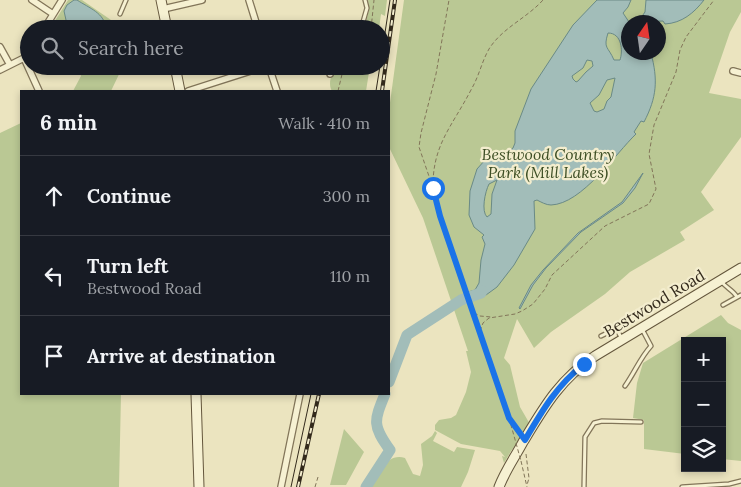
<!DOCTYPE html>
<html lang="en">
<head>
<meta charset="utf-8">
<style>
  body { margin:0; font-family:Lora,serif; background:#242831; color:#f1f3f6 }
  .controls { position:absolute; right:15px; bottom:15px; display:grid; overflow:hidden; border-radius:0px; box-shadow:0 2px 8px #0003 }
  .controls button { width:45px; height:45px; display:grid; place-items:center; padding:0; border:0; border-bottom:1px solid #363941; background:#171b24; color:#f1f3f6; font:25px sans-serif }
  .compass { position:absolute; left:621px; top:15px; width:45px; height:45px; border-radius:50%; background:#171b24; box-shadow:0 2px 8px #0003; rotate:13deg }
  .stop { position:absolute; width:15px; height:15px; margin:-11px; border:4px solid #1a73e8; border-radius:50%; background:#fff }
  .stop.end { background:#1a73e8; border-color:#fff; box-shadow:0 1px 5px #0008 }
  .list { margin:0; padding:0; list-style:none }
  h2 { display:flex; justify-content:space-between; align-items:center; height:65px; margin:0; padding:0 20px; font-size:21px }
  h2 small { font-size:16px; font-weight:400; color:#9ea1a6 }
  .list li { display:grid; grid-template-columns:32px 1fr auto; gap:15px; align-items:center; box-sizing:border-box; height:80px; padding:0 20px; border-top:1px solid #363941 }
  .list b { display:block; font-size:19px; white-space:nowrap }
  .list p { margin:0; font-size:16px; white-space:nowrap; color:#9ea1a6 }
  .list em { font-size:16px; font-style:normal; color:#9ea1a6 }
  .icon { flex:none; width:28px; height:28px; fill:none; stroke:currentColor; stroke-width:2; stroke-linecap:round; stroke-linejoin:round }
  .map { position:relative; flex:none; width:741px; height:487px; overflow:hidden }
  .search { position:absolute; background:#171b24; box-shadow:0 2px 8px #0003; left:20px; top:20px; width:370px; height:55px; display:flex; align-items:center; gap:12px; box-sizing:border-box; padding:0 18px; border-radius:28px; color:#9ea1a6; font-size:19px }
  .panel { position:absolute; background:#171b24; box-shadow:0 2px 8px #0003; left:20px; top:90px; width:370px; height:305px; border-radius:0px }
  .map>svg:first-child { display:block }
  .green { fill:#bac894; fill-rule:evenodd }
  .water { fill:#a2bdb9; stroke:#6a8a86; fill-rule:evenodd }
  .lines { fill:none; stroke-linecap:round; stroke-linejoin:round }
  .river { stroke:#a2bdb9; stroke-width:11 }
  .lane-casing { stroke:#827559; stroke-width:5.5 }
  .street-casing { stroke:#827559; stroke-width:8 }
  .secondary-casing { stroke:#64563c; stroke-width:11 }
  .path { stroke:#827559; stroke-width:1; stroke-dasharray:4 2.5; stroke-linecap:butt }
  .lane { stroke:#f6f1d2; stroke-width:3 }
  .street { stroke:#f6f1d2; stroke-width:5.5 }
  .secondary { stroke:#f6f1d2; stroke-width:9 }
  .tram { stroke:#332a1c; stroke-width:1 }
  .rail-casing { stroke:#332a1c; stroke-width:4 }
  .rail { stroke:#f3edce; stroke-width:2; stroke-dasharray:5.5; stroke-linecap:butt }
  .path-bridge { stroke:#827559; stroke-width:1; stroke-dasharray:4 2.5; stroke-linecap:butt }
  .route { stroke:#1a73e8; stroke-width:6 }
  .labels { text-anchor:middle; stroke-width:4.5; stroke-linejoin:round; paint-order:stroke }
  .park-label { font-size:16px; font-style:italic; fill:#3d4e24; stroke:#f3edce }
  .street-label { font-size:16px; fill:#332a1c; stroke:#f3edce }
</style>
</head>
<body>
<div class="map">
<svg width="741" height="487" viewBox="0 0 741 487">
  <rect width="100%" height="100%" fill="#ebe4bf"/>
  <!-- green -->
  <path class="green" d="M68 0H82L111 20V24L118 29H68L67 25 58 28 54 27 53 24Z
    M368 0H387L385 16 381 14 379 29H364L369 10Z
    M404 0H741V12L730 32 709 93 741 99V137L701 192 714 210 680 232 685 240 630 272 605 294 551 332 534 348 517 319 504 358 510 365 520 407 531 426 511 451 504 463 502 456 505 457 500 451 461 444 435 430V425L439 420 451 418 456 415 466 392 471 372 466 351H468L423 218 389 147V110ZM628 22H658V52H628Z
    M78 66H123L111 91H73L81 76Z
    M333 66H370L366 91H332C327 82 333 76 333 66Z
    M21 123V354L20 360H21V394H121L119 487H0V133Z
    M721 315 728 323 741 330V461L722 459V341H685V454L644 449V420L633 418 637 383 643 363Z
    M344 429 364 452 346 485H330Z
    M435 431 437 433 433 441 454 452 457 447 475 450 468 472 461 487H369C377 475 387 452 405 458L413 474 420 476 423 465 421 444 432 436Z"/>
  <!-- water -->
  <path class="water" d="M74 0H77C89 8 105 13 106 29H68L64 11 67 5Z
    M597 0H631L628 7 623 13 629 22 628 52 651 53C658 80 657 97 644 122L641 121 634 132 636 134C616 153 582 204 551 205 546 205 541 202 537 200L534 201 535 229 514 265 497 287 486 295 472 301 468 292 475 290 479 283 481 260 485 244 482 237 484 235 474 227 469 215 470 191 477 169 485 160 505 154 513 148 515 143V131L531 89 573 25ZM608 33C622 33 623 51 620 60H614C608 46 603 49 608 33ZM587 60 592 61 593 66 586 72 578 81 576 82 573 79 572 76 583 68ZM615 78 611 97 607 101 604 109 597 112 594 111 590 103 599 95 607 80ZM497 180 492 194 491 214 487 217C481 211 485 192 489 184Z
    M646 0H704C694 13 682 23 665 24L663 21 638 22 645 12Z
    M643 173 635 188 623 203 581 232 546 268 533 285 520 309 519 308 531 285 543 270 578 233 622 202Z"/>
  <g class="lines">
    <!-- river -->
    <path class="river" d="M389 382 407 335 461 300 481 293 482 291
      M366 487 390 450C372 425 374 421 385 394"/>
    <!-- lane casing -->
    <g class="lane-casing">
      <path id="lane" d="M120 14 126 0
        M361 29 367 8 365 0
        M721 281C726 288 733 290 737 297
        M723 305 741 295
        M616 328 622 339
        M601 336 630 322
        M625 386C635 372 640 358 651 346L642 329
        M584 487 585 437 594 423 602 421 641 422
        M682 487 729 484 741 481"/>
    </g>
    <!-- street casing -->
    <g class="street-casing">
      <path id="street" d="M32 0 53 14
        M249 0 258 29
        M163 9 202 0
        M44 29 62 0
        M240 29 256 23
        M0 47 10 65
        M24 58 39 91
        M329 66 330 74
        M0 70 24 58 29 53
        M733 71 741 73
        M271 73 277 91
        M188 91 266 66
        M281 487 300 394"/>
    </g>
    <!-- secondary casing -->
    <g class="secondary-casing">
      <path id="secondary" d="M161 0 167 29
        M175 66 180 91
        M196 394 199 487
        M499 487C505 471 515 457 523 442 544 407 560 379 595 356L741 268"/>
    </g>
    <!-- path -->
    <path class="path" d="M371 29 374 0
      M338 91 344 66
      M433 188 419 147 421 133 436 74 449 0
      M474 313 480 316 491 317
      M480 331 483 323 489 318 515 314 522 311 533 304 545 289 552 275 605 226 649 204 656 189 649 154 654 125 676 72 680 50 686 37 714 0
      M520 432 509 418 433 194C431 145 451 129 472 88 479 76 482 61 489 49 502 28 527 18 543 0
      M526 454 529 478 527 485
      M521 461 527 487
      M315 487 318 477"/>
    <!-- lane -->
    <use href="#lane" class="lane"/>
    <!-- street -->
    <use href="#street" class="street"/>
    <!-- secondary -->
    <use href="#secondary" class="secondary"/>
    <!-- tram -->
    <path class="tram" d="M381 59 390 0
      M376 91 380 66
      M291 487 311 394"/>
    <!-- rail casing -->
    <g class="rail-casing">
      <path id="rail" d="M382 91 395 0
        M298 487 319 394"/>
    </g>
    <!-- rail -->
    <use href="#rail" class="rail"/>
    <!-- path-bridge -->
    <path class="path-bridge" d="M509 418 521 461"/>
  </g>
  <g class="lines">
    <!-- route -->
    <path class="route" d="M433 188 440 216 509 418 525 440C542 411 557 385 584 364"/>
  </g>
  <g class="labels">
    <!-- park labels -->
    <g class="park-label">
      <text x="548" y="160">Bestwood Country<tspan x="548" dy="18">Park (Mill Lakes)</tspan></text>
    </g>
    <!-- street labels -->
    <g class="street-label">
      <text transform="translate(654 303) rotate(-31)" y="6">Bestwood Road</text>
    </g>
  </g>
</svg>
<div class="controls">
<button>+</button>
<button>−</button>
<button><svg class="icon" aria-label="layers" viewBox="0 0 24 24"><path d="M12 4l9 5-9 5-9-5zM3 14l9 5 9-5"/></svg></button>
</div>
<svg class="compass" viewBox="-18 -18 36 36"><path d="M0-13l5 13h-10z" fill="#e53935"/><path d="M0 13l5-13h-10z" fill="#9ea1a6"/></svg>
<div class="stop" style="left:433px;top:188px"></div>
<div class="stop end" style="left:584px;top:364px"></div>
<div class="search"><svg class="icon" aria-label="search" viewBox="0 0 24 24"><circle cx="10" cy="10" r="6"/><path d="M15 15l6 6"/></svg>Search here</div>
<section class="panel">
<h2>6 min<small>Walk · 410 m</small></h2>
<ul class="list">
<li><svg class="icon" aria-label="ahead" viewBox="0 0 24 24"><path d="M12 20V5M6 11l6-6 6 6"/></svg><div><b>Continue</b></div><em>300 m</em></li>
<li><svg class="icon" aria-label="left" viewBox="0 0 24 24"><path d="M17 20v-9H6M10 6l-5 5 5 5"/></svg><div><b>Turn left</b><p>Bestwood Road</p></div><em>110 m</em></li>
<li><svg class="icon" aria-label="arrive" viewBox="0 0 24 24"><path d="M6 21V4h12l-3 4 3 4H6"/></svg><div><b>Arrive at destination</b></div></li>
</ul>
</section>
</div>
</body>
</html>
